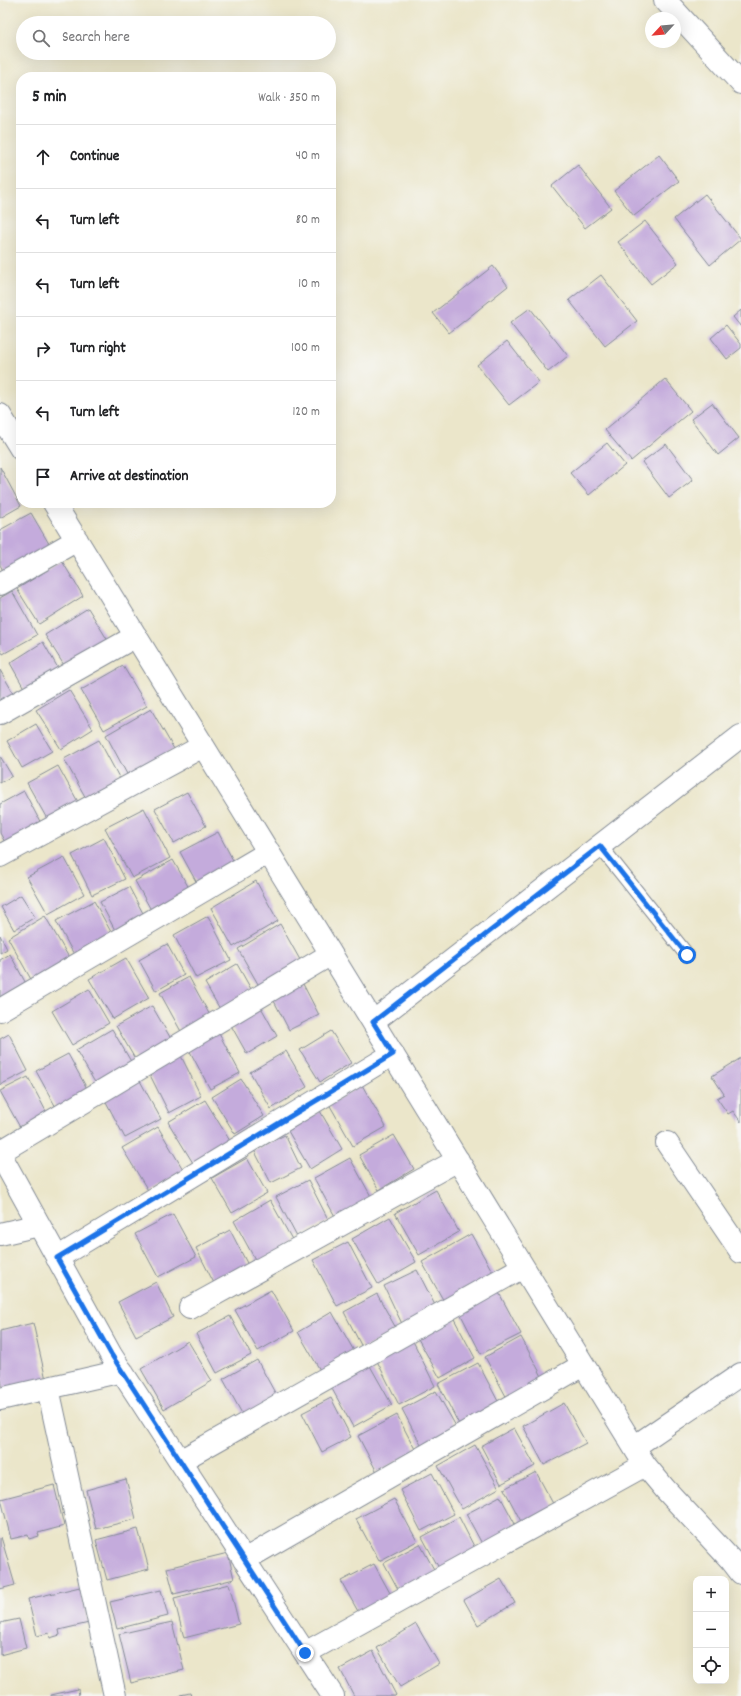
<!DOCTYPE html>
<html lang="en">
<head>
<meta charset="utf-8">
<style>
  body { margin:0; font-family:Dekko,sans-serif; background:#f6f6f6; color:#202124 }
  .controls { position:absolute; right:12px; bottom:12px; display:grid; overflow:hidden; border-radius:8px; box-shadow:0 4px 16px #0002 }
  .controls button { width:36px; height:36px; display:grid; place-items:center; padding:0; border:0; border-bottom:1px solid #e0e0e0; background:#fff; color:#202124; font:20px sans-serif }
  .compass { position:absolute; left:645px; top:12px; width:36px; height:36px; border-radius:50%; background:#fff; box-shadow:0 4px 16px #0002; rotate:244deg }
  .stop { position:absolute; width:12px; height:12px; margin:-9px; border:3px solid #1a73e8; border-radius:50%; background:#fff }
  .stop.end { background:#1a73e8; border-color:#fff; box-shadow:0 1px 4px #0008 }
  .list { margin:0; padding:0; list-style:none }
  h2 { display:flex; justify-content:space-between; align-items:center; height:52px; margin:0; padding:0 16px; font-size:17px }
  h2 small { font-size:13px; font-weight:400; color:#757577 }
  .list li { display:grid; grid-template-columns:26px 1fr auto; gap:12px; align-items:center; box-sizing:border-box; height:64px; padding:0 16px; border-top:1px solid #e0e0e0 }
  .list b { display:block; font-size:15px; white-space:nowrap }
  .list em { font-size:13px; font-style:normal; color:#757577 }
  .icon { flex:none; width:22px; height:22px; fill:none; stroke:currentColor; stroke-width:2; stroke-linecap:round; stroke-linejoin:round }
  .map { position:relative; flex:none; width:741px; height:1696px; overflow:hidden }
  .search { position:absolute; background:#fff; box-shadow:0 4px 16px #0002; left:16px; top:16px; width:320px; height:44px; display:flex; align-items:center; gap:10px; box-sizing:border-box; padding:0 14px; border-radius:22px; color:#757577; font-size:15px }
  .panel { position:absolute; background:#fff; box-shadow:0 4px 16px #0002; left:16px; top:72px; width:320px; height:436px; border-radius:16px }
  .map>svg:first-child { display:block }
  .building { fill:#c4abdc }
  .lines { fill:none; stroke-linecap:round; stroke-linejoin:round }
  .lane-casing { stroke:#838a94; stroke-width:16 }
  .street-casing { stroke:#838a94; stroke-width:24 }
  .lane { stroke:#fff; stroke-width:14 }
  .street { stroke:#fff; stroke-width:22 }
  .route { stroke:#1a73e8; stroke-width:5 }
</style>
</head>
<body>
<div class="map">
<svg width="741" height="1696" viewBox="0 0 741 1696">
  <rect width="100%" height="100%" fill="#f6f6f2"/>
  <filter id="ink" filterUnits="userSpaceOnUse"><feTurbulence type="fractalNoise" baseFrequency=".025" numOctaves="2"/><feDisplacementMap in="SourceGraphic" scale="8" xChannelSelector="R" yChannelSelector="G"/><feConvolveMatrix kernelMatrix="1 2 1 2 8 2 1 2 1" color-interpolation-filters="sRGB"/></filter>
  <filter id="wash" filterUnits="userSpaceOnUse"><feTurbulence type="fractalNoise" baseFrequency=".012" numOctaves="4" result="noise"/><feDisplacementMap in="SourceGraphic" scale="16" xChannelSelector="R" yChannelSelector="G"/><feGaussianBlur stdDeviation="0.9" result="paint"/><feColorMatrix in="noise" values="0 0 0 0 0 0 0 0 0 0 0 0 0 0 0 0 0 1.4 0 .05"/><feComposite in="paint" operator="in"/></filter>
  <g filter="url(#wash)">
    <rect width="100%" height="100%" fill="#ebe6ca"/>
    <g id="blocks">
      <!-- building -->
      <path class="building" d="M659 155 679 181 634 216 614 191Z
        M578 165 611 208 585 228 552 186Z
        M705 194 741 239 710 265 674 219Z
        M645 221 678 263 651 284 618 242Z
        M493 266 508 286 449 333 433 313Z
        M601 275 637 321 605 346 569 300Z
        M530 308 568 356 548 372 510 323Z
        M741 310V327L733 317Z
        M726 325 741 344V348L727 359 711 338Z
        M507 341 539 382 509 405 477 365Z
        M665 379 691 411 631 461 605 430Z
        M712 403 739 438 718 455 691 419Z
        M607 443 625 465 589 495 570 473Z
        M666 444 693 480 669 498 642 462Z
        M0 467 21 506 0 518Z
        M31 513 52 549 6 576 0 565V530Z
        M62 561 83 596 39 624 17 589Z
        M12 591 37 635 3 654 0 649V598Z
        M88 608 110 644 67 670 45 635Z
        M43 642 62 675 28 695 10 663Z
        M123 666 147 706 104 730 81 690Z
        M0 670 15 696 0 705Z
        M69 690 93 729 61 749 36 710Z
        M151 709 174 749 128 776 106 735Z
        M36 724 52 751 22 768 7 741Z
        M99 740 121 781 87 800 64 759Z
        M0 756 12 776 0 783Z
        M58 766 82 809 51 826 27 783Z
        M24 791 45 831 9 850 0 833V804Z
        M187 792 206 826 174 843 155 809Z
        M144 808 170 858 132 878 105 828Z
        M218 832 236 866 199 887 180 852Z
        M104 838 125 879 92 895 72 855Z
        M64 857 84 894 48 914 27 877Z
        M173 860 193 895 155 917 135 881Z
        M256 881 278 921 233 947 211 908Z
        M129 887 145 917 116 932 100 902Z
        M21 895 35 917 14 930 1 907Z
        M94 901 116 941 78 962 56 921Z
        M45 916 71 961 33 983 8 938Z
        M208 916 231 960 196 978 174 935Z
        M280 924 304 967 262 991 238 949Z
        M0 935 7 949 0 953Z
        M167 944 184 975 156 991 139 960Z
        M10 954 30 991 0 1008V960Z
        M126 958 149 998 113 1019 89 979Z
        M237 964 256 998 224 1016 205 983Z
        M189 977 213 1021 184 1037 160 993Z
        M303 984 319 1015 289 1030 273 999Z
        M89 989 109 1023 72 1045 52 1011Z
        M258 1002 277 1036 247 1054 228 1020Z
        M152 1006 174 1044 138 1064 116 1026Z
        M216 1028 240 1073 210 1089 186 1044Z
        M112 1029 136 1070 100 1091 76 1050Z
        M331 1031 351 1063 320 1082 300 1050Z
        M9 1034 28 1071 0 1085V1039Z
        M286 1051 307 1087 271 1109 250 1072Z
        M68 1054 90 1094 58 1111 36 1071Z
        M180 1054 201 1096 169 1113 148 1071Z
        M741 1058V1122L733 1111 728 1114 717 1098 724 1094 712 1076Z
        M28 1077 49 1117 22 1131 0 1091Z
        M139 1079 161 1119 125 1138 104 1098Z
        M241 1079 264 1116 235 1134 212 1097Z
        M362 1085 386 1127 353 1146 329 1104Z
        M205 1100 230 1141 193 1163 168 1122Z
        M320 1111 342 1149 310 1169 288 1131Z
        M158 1127 184 1171 149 1192 122 1148Z
        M285 1135 301 1168 271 1183 254 1150Z
        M394 1135 414 1169 379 1190 359 1155Z
        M247 1158 267 1193 232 1213 212 1178Z
        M350 1158 373 1200 337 1220 314 1178Z
        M308 1180 329 1221 297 1237 276 1197Z
        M436 1190 459 1232 419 1255 395 1213Z
        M270 1200 294 1243 257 1263 234 1221Z
        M173 1214 196 1257 158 1277 135 1234Z
        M390 1217 416 1262 378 1284 352 1239Z
        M230 1230 250 1269 216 1287 196 1248Z
        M471 1234 495 1276 446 1305 422 1262Z
        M348 1242 372 1288 337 1306 313 1260Z
        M417 1270 438 1311 404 1328 384 1286Z
        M156 1282 173 1317 136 1336 118 1302Z
        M271 1290 294 1331 258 1351 235 1310Z
        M498 1291 521 1334 481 1354 459 1311Z
        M377 1294 397 1330 363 1349 344 1312Z
        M332 1312 358 1358 324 1377 298 1332Z
        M230 1316 251 1355 217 1373 196 1334Z
        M453 1317 475 1358 440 1378 417 1337Z
        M33 1323 47 1384 4 1394 0 1376V1331Z
        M521 1337 545 1382 509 1402 485 1357Z
        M412 1339 435 1386 399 1405 375 1357Z
        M188 1341 212 1381 164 1409 141 1369Z
        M257 1360 279 1400 245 1419 223 1379Z
        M478 1363 502 1409 462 1430 438 1384Z
        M369 1364 392 1405 353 1427 331 1387Z
        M436 1391 457 1428 422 1447 402 1409Z
        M331 1398 351 1437 322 1452 302 1413Z
        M564 1403 586 1443 544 1465 523 1426Z
        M397 1415 416 1451 377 1472 358 1436Z
        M514 1428 535 1466 501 1484 481 1446Z
        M475 1445 499 1488 462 1509 438 1466Z
        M536 1472 558 1513 526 1531 504 1489Z
        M432 1473 454 1514 421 1531 400 1490Z
        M126 1479 136 1519 96 1529 86 1490Z
        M54 1485 64 1526 38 1533 39 1536 29 1539 28 1535 11 1539 1 1499Z
        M500 1496 521 1535 487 1553 466 1514Z
        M394 1499 417 1541 379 1561 356 1519Z
        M459 1517 481 1560 445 1579 422 1537Z
        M138 1529 149 1569 107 1580 96 1540Z
        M1 1537 15 1585 0 1589V1538Z
        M420 1544 441 1582 405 1602 384 1563Z
        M228 1553 234 1579 174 1594 167 1568Z
        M374 1564 396 1604 364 1622 341 1581Z
        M501 1579 515 1603 478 1625 464 1600Z
        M229 1584 239 1624 184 1638 174 1598Z
        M80 1587 89 1623 59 1630 60 1635 50 1638 49 1633 37 1636 28 1599Z
        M161 1590 168 1616 117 1629 110 1602Z
        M19 1619 26 1648 0 1655V1623Z
        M172 1622 184 1670 131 1683 119 1634Z
        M416 1624 439 1664 400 1687 377 1648Z
        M373 1651 396 1695 395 1696H354L340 1669Z
        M78 1689 79 1696H51V1695Z
        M190 1693 191 1696H180V1695Z"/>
    </g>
  </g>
  <g filter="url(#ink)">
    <use href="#blocks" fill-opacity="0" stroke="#838a94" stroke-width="1"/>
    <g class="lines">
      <!-- lane casing -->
      <g class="lane-casing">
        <path id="lane" d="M600 846 687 955"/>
      </g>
      <!-- street casing -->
      <g class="street-casing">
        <path id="street" d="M665 0 741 83
          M0 415 21 449
          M54 503 645 1465 665 1489 731 1560 741 1573
          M0 584 77 540
          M0 713 136 636
          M0 856 203 746
          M0 1010 269 852
          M373 1022 741 736
          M667 1143 741 1252
          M0 1152 331 954
          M0 1154 111 1355 333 1696
          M0 1234 39 1225
          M57 1258 393 1054
          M190 1308 458 1160
          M48 1388 115 1696
          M0 1399 122 1371
          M634 1447 741 1374
          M180 1461 523 1267
          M244 1560 583 1365
          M305 1653 645 1465"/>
      </g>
      <!-- lane -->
      <use href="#lane" class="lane"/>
      <!-- street -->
      <use href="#street" class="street"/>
    </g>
  </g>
  <g class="lines" filter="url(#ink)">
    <!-- route -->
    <path class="route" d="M305 1653 111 1354 57 1258 393 1054 373 1022 600 846 687 955"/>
  </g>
</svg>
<div class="controls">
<button>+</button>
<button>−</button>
<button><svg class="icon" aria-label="locate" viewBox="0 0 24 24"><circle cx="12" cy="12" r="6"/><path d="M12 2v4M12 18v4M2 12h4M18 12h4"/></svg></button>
</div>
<svg class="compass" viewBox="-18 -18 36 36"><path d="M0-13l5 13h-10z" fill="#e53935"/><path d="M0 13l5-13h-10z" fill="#757577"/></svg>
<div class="stop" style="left:687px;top:955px"></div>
<div class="stop end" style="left:305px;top:1653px"></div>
<div class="search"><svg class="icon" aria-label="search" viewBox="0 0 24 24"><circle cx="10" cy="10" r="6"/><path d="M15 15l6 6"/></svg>Search here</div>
<section class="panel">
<h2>5 min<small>Walk · 350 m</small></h2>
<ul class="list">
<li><svg class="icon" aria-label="ahead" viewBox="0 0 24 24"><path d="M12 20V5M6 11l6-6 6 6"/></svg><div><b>Continue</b></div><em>40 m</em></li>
<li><svg class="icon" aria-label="left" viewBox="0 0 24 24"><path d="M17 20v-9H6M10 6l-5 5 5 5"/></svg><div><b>Turn left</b></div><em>80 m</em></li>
<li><svg class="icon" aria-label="left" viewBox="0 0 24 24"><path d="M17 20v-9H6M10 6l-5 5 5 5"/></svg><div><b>Turn left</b></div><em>10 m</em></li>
<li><svg class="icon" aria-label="right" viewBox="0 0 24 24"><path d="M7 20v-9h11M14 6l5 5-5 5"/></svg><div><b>Turn right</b></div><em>100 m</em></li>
<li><svg class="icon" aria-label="left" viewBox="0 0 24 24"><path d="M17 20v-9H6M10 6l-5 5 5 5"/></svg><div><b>Turn left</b></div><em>120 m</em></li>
<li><svg class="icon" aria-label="arrive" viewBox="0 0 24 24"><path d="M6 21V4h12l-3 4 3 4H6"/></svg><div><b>Arrive at destination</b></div></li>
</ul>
</section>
</div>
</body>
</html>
